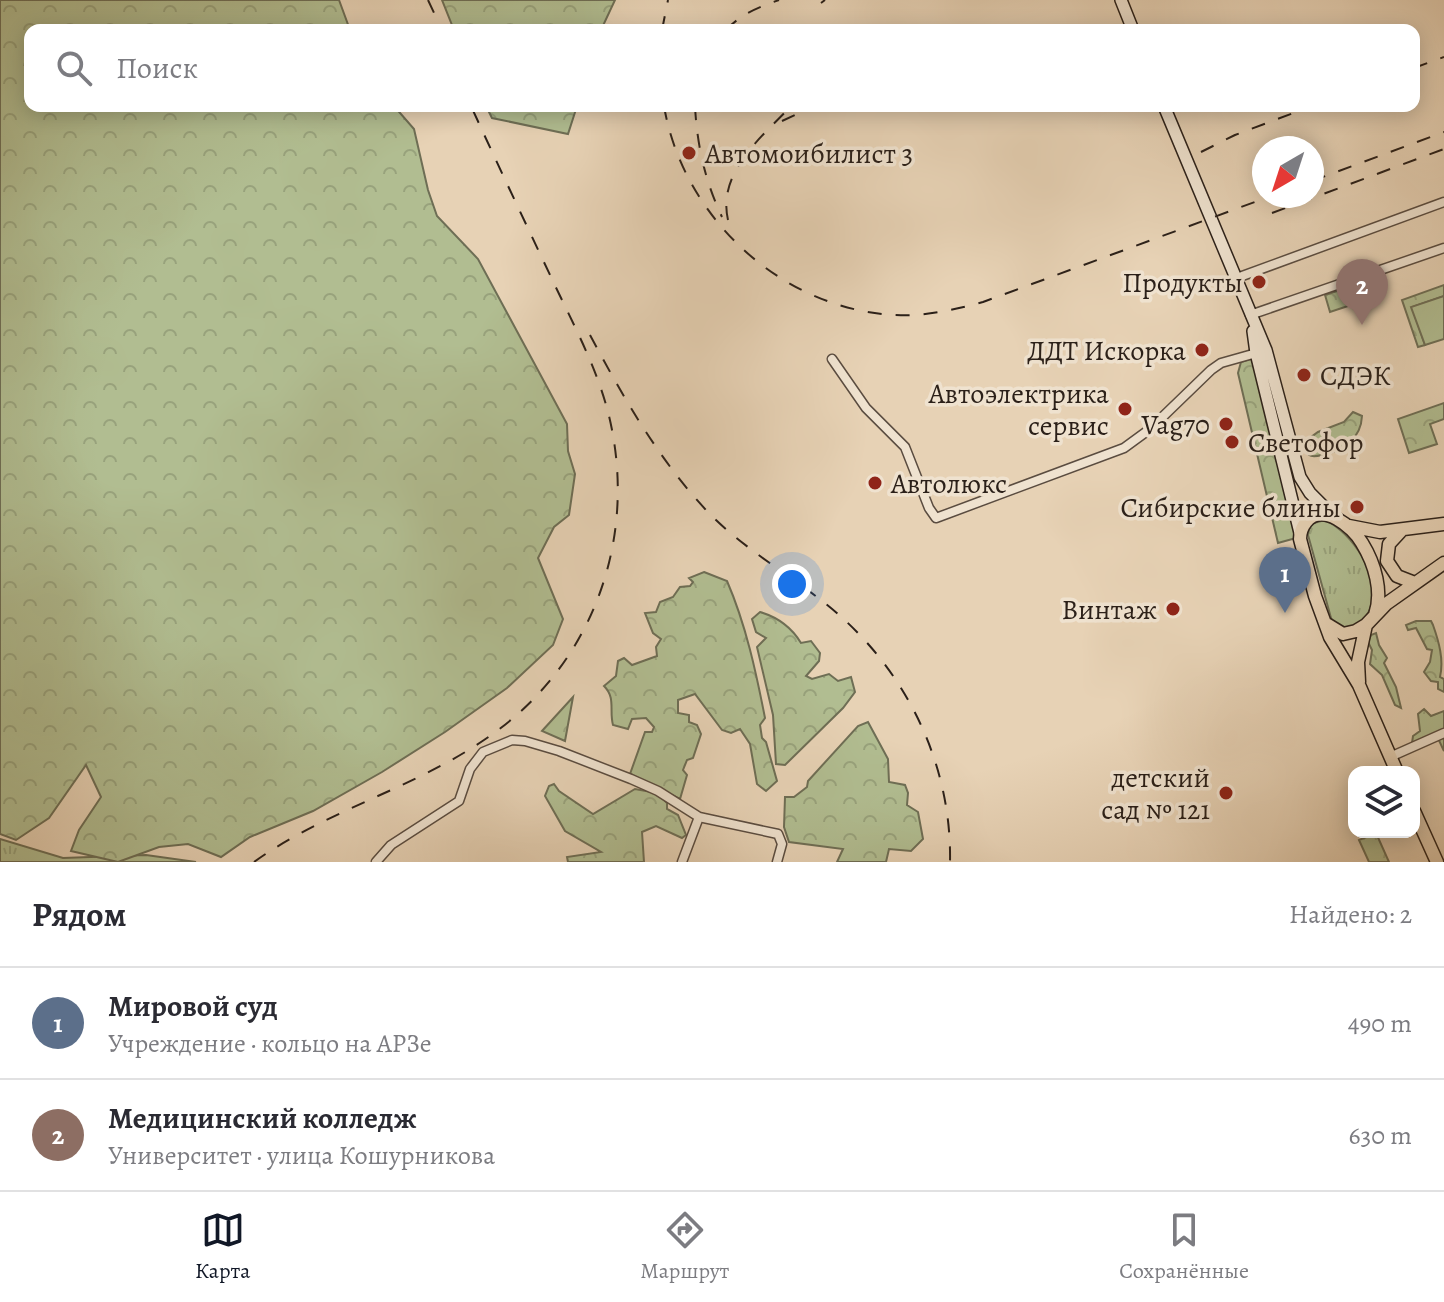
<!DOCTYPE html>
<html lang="ru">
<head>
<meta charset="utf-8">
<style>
  body { margin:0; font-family:Alegreya,serif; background:#f2f2f3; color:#2b2b33 }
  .controls { position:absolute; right:24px; bottom:24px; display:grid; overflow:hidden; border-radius:16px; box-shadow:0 4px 20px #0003 }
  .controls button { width:72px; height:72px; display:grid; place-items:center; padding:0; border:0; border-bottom:2px solid #e1e1e2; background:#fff; color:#2b2b33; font:40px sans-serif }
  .compass { position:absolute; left:1252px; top:136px; width:72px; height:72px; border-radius:50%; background:#fff; box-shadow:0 4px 20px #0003; rotate:219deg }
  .you { position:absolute; left:792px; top:584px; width:28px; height:28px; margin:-20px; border:6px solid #fff; border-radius:50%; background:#1a73e8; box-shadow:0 0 0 12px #1a73e833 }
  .badge { display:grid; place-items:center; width:52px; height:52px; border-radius:50%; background:#111827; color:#fff; font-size:26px; font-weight:700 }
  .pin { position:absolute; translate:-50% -66px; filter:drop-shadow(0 2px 4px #0008) }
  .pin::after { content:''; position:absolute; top:42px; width:28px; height:24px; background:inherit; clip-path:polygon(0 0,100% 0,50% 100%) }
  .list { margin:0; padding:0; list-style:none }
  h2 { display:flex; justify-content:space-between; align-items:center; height:104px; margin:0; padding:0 32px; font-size:34px }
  h2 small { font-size:26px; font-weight:400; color:#7c7c81 }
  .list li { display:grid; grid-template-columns:52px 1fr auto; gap:24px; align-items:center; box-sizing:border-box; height:112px; padding:0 32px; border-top:2px solid #e1e1e2 }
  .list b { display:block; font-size:30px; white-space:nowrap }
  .list p { margin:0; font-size:26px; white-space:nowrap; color:#7c7c81 }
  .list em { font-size:26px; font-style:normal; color:#7c7c81 }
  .icon { flex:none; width:44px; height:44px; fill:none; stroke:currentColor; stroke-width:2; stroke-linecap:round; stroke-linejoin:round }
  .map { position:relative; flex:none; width:1444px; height:862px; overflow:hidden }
  .search { position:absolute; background:#fff; box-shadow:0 4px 20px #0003; left:24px; right:24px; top:24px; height:88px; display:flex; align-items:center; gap:20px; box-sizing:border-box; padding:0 28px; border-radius:16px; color:#7c7c81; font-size:30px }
  .sheet { height:328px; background:#fff }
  nav { display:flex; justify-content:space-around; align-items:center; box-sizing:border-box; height:112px; border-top:2px solid #e1e1e2; background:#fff; font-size:22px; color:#7c7c81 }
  nav a { display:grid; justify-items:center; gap:4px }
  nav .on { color:#111827 }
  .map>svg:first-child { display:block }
  .grass { fill:url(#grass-tufts); stroke:#6e6e55; stroke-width:2 }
  .forest { fill:url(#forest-crowns); stroke:#6e6e55; stroke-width:2 }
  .pitch { fill:#b1bd91; stroke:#6e6e55; stroke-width:2 }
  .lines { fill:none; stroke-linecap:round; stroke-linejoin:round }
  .street-casing { stroke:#5a4c40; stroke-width:11 }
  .secondary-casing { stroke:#2b2019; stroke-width:14 }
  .primary-casing { stroke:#2b2019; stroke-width:15 }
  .street { stroke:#efe2cf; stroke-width:8 }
  .secondary { stroke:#efe2cf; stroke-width:11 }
  .primary { stroke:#e7d2b5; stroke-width:12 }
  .rail { stroke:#2b2019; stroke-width:2; stroke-dasharray:14 14; stroke-linecap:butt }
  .poi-dot { fill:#8f2418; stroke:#efe2cf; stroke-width:3 }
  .labels { text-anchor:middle; stroke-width:7; stroke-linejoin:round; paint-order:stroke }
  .poi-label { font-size:28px; fill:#2b2019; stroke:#efe2cf; text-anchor:end }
</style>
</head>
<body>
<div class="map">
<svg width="1444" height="862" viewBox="0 0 1444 862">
  <defs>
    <pattern id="grass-tufts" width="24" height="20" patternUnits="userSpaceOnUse" patternTransform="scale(2)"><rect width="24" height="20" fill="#b1bd91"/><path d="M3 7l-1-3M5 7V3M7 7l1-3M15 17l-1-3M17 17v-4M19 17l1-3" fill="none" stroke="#98a27c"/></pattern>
    <pattern id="forest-crowns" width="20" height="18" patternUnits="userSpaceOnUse" patternTransform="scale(2)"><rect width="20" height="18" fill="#b1bd91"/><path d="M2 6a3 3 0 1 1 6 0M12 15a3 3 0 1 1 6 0" fill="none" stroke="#98a27c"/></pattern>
  </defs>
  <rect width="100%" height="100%" fill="#e7d2b5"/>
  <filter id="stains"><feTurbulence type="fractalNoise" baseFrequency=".0025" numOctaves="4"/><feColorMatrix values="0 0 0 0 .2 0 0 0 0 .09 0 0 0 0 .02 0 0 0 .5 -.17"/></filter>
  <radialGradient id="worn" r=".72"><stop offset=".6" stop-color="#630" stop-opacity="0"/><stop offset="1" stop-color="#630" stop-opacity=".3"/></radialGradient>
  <!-- grass -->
  <path class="grass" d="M1325 520C1352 532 1381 576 1371 606 1368 617 1360 623 1351 630L1334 625 1331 618 1308 535 1310 524Z
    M0 839 63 858 146 855 196 862H0Z"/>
  <!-- forest -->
  <path class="forest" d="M0 0H339L350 30H30V106H394L414 129 428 190 437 216 478 259 567 424 568 451 575 474 569 515 554 527 538 558 563 619 553 645 507 688 445 732 382 772 313 811 250 837 221 857 188 844 159 847 118 862 71 851 79 830 101 797 86 765 49 818 16 840 0 834Z
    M442 0H615L601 30H454Z
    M486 106H577L568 134 492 118Z
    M1370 280 1375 297 1330 312 1325 295Z
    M1444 285V296L1412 307 1425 345 1418 347 1402 300Z
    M1253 358 1296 538 1278 543 1238 373 1241 362Z
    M1444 403V419L1430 424 1437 444 1409 453 1398 419Z
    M1353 412 1362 416C1361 439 1343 451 1322 455 1318 456 1312 457 1309 455 1306 453 1304 446 1303 443L1318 432 1344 422Z
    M704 572 727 581C746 625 756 672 765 718L760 725 762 738 766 742 777 781 766 791 757 784 750 744 740 729 731 733 722 730 695 694 678 700V713L689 715V722L697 725 701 734 693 758 687 760 683 770 687 775 680 799 630 774 645 732H652L654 727 646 718 632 719 628 729 613 725C609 710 616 698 604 686L616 676 618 661 624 658 632 665 657 656 656 647 661 639 653 633 645 613 656 612 660 602 673 597 680 587 690 586 693 582 689 578Z
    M760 612C777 617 792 628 801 643L811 641 820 653 819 661 806 676 812 679 829 674 838 681 851 677 855 692 843 708 785 765 776 764 773 715 757 647 766 638 756 632 752 619Z
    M1416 621H1431L1433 625C1439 642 1444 660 1440 677L1444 679V692L1438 689V682L1431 681 1424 672 1430 662 1432 650 1427 649 1416 628 1408 630 1406 625Z
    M1376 633 1379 645 1387 658 1384 663 1396 687 1401 708 1395 705 1382 675 1370 664 1372 650 1368 642 1371 635Z
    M573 697 565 741 542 731Z
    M1424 709 1431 716 1444 711V751L1436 734 1412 743 1413 736 1420 731 1418 714Z
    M868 722 888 759 889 782 905 785 908 793 907 805 918 812 923 839 911 851 889 849 886 862H837L843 849 789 842 784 827 785 797H794L807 787 808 781 858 726Z
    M554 784 559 791 593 814 635 789 657 793 667 803V809L678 815 686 835 682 838 656 826 642 832 644 862H568L567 857 601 852 565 831 545 796 549 786Z
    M1376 833 1389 862H1369L1359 840Z"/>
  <!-- pitch -->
  <path class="pitch" d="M1444 296V339L1425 345 1411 307Z"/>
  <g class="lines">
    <!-- street casing -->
    <g class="street-casing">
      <path id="street" d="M1234 279 1444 202
        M1250 315 1444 248
        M832 359 866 408 905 447 929 508 936 518 1124 448 1150 429 1211 370 1221 363 1260 352
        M1390 757 1444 733
        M376 862 391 845 459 801 470 769 483 752 512 740 525 741 559 751 631 779 658 791 699 817 778 834 782 844 777 862
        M682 862 699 817"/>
    </g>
    <!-- secondary casing -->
    <g class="secondary-casing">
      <path id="secondary" d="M1121 0 1133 30
        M1164 106 1266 350 1300 477 1310 493 1333 516
        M1253 331 1256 353 1300 533"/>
    </g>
    <!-- primary casing -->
    <g class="primary-casing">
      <path id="primary" d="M1349 526 1380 532 1444 524
        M1401 531 1389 544 1387 561 1397 576 1415 583
        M1375 615C1383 592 1375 564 1362 543 1353 527 1322 501 1306 522 1302 527 1300 532 1300 539L1315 596 1330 637 1359 685 1397 772
        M1325 623 1343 634 1356 631 1366 625 1386 604 1444 563
        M1359 682 1358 662 1366 625
        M1414 811 1437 862"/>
    </g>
    <!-- street -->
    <use href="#street" class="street"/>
    <!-- secondary -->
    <use href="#secondary" class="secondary"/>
    <!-- primary -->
    <use href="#primary" class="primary"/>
    <!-- rail -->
    <path class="rail" d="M428 0 442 30
      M821 3 825 0
      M662 30 668 0
      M726 30C741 14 759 7 779 0
      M1414 68 1444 57
      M664 106C684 224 794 321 917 315 939 313 961 308 983 302L1271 196
      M695 106C697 145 705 181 722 217
      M782 121 814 106
      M1201 152 1235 135 1312 106
      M1312 181 1444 132
      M1272 213 1444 149
      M728 220C717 172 762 137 791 106
      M590 335C623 397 659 460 707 511 741 547 787 573 826 604 904 666 952 762 950 862
      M254 862C325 811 412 789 484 740 591 669 639 541 609 416 597 367 572 322 551 277 524 220 497 163 471 106"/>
  </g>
  <!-- markers -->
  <g class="poi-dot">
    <circle cx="689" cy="153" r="8"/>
    <circle cx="1259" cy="282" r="8"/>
    <circle cx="1202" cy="350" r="8"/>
    <circle cx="1304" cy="375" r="8"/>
    <circle cx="1125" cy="409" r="8"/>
    <circle cx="1226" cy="424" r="8"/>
    <circle cx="1232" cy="442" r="8"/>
    <circle cx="875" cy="483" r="8"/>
    <circle cx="1357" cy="507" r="8"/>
    <circle cx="1173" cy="609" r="8"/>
    <circle cx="1226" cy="793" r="8"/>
  </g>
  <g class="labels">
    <!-- poi labels -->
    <g class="poi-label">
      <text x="705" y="163" text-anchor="start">Автомоибилист 3</text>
      <text x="1243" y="292">Продукты</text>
      <text x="1186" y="360">ДДТ Искорка</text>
      <text x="1320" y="385" text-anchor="start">СДЭК</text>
      <text x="1109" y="403">Автоэлектрика<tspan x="1109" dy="32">сервис</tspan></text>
      <text x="1210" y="434">Vag70</text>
      <text x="1248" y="452" text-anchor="start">Светофор</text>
      <text x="891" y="493" text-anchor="start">Автолюкс</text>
      <text x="1341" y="517">Сибирские блины</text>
      <text x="1157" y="619">Винтаж</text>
      <text x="1210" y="787">детский<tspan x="1210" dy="32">сад № 121</tspan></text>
    </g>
  </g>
  <rect width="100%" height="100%" filter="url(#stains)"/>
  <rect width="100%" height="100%" fill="url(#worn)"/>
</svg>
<div class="controls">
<button><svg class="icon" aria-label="layers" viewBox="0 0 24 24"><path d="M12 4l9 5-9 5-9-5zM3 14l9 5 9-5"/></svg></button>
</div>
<svg class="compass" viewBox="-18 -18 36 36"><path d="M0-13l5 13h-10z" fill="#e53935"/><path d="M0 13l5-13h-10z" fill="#7c7c81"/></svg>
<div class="you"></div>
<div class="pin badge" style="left:1285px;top:613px;background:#5c6f8a">1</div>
<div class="pin badge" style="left:1362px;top:325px;background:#8d6e63">2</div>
<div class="search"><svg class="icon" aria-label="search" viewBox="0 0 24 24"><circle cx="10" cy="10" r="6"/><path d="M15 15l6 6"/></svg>Поиск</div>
</div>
<section class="sheet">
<h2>Рядом<small>Найдено: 2</small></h2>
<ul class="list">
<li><span class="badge" style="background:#5c6f8a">1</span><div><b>Мировой суд</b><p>Учреждение · кольцо на АРЗе</p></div><em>490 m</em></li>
<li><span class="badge" style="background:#8d6e63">2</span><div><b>Медицинский колледж</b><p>Университет · улица Кошурникова</p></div><em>630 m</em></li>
</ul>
</section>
<nav>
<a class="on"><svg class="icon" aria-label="map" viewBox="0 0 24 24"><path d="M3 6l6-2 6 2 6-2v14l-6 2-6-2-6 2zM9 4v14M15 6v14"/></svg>Карта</a>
<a><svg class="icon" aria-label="directions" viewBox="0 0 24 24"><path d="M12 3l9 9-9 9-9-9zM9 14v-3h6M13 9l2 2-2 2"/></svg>Маршрут</a>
<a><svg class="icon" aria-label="saved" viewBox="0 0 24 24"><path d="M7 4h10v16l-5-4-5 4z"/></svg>Сохранённые</a>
</nav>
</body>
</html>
